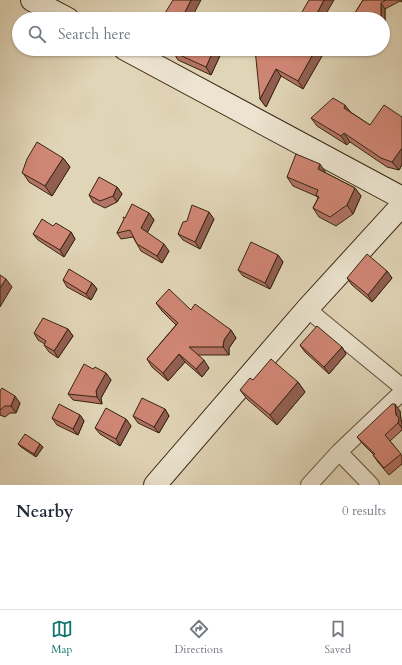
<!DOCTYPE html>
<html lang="en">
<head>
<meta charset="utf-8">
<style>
  body { margin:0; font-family:Cardo,serif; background:#f2f2f3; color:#1f2937 }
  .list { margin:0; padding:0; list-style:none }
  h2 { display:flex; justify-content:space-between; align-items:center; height:52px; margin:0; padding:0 16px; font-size:17px }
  h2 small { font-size:13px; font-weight:400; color:#747a83 }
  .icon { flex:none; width:22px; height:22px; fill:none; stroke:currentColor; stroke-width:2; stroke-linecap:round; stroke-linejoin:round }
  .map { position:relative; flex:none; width:402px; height:485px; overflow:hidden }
  .search { position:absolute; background:#fff; box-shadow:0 1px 3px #0004; left:12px; right:12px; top:12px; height:44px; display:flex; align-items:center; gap:10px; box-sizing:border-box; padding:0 14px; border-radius:22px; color:#747a83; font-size:15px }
  .sheet { height:124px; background:#fff }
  nav { display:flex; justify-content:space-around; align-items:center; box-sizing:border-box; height:56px; border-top:1px solid #e0e1e3; background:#fff; font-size:11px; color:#747a83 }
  nav a { display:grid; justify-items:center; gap:2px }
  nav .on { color:#0f766e }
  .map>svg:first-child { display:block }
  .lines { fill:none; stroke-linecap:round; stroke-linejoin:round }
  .street-casing { stroke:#61513a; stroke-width:18 }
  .secondary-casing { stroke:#362510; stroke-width:24 }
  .street { stroke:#ece4d0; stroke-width:16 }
  .secondary { stroke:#ece4d0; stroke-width:22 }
  .wall { fill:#b37365; stroke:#362510 }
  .shaded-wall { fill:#925e52; stroke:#362510 }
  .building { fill:#d08675; stroke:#362510 }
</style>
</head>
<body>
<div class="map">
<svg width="402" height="485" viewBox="0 0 402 485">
  <rect width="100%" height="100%" fill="#e1d5b7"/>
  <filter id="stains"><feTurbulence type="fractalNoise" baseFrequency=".005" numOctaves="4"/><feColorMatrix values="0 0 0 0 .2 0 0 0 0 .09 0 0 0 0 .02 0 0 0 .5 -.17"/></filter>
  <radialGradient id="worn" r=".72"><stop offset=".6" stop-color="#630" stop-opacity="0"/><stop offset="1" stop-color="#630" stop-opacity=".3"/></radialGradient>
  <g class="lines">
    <!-- street casing -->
    <g class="street-casing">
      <path id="street" d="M307 309 402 387
        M339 452 371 485
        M309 485 339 452 402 392"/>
    </g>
    <!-- secondary casing -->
    <g class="secondary-casing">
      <path id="secondary" d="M32 0 68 19
        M125 49 402 198
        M155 485 307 309 402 205"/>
    </g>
    <!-- street -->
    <use href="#street" class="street"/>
    <!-- secondary -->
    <use href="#secondary" class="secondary"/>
  </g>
  <!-- wall -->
  <path class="wall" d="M363 0H402V2L400 1 385 9V24L383 26V19H359L355 13Z
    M160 49H223L211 75 178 60 175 55Z
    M277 49H326L303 89 281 76 266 107 260 99 275 55Z
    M349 111 370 125 402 117V165L399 170 387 167 350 142 347 145 317 126 311 118Z
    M63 158 70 167 52 196 29 182 23 173Z
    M326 173 355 188 361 196 353 214 336 226 319 217 313 208 318 198 316 196 293 186 287 177Z
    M117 187 122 194 117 202 105 208 93 202 89 195Z
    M149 213 154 220 147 233 169 251 162 263 141 251 133 237 121 239 117 233 125 218Z
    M214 219 200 249 183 240 178 234Z
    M53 226 71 232 75 239 64 257 38 240 33 234Z
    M278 255 283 262 270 289 243 276 238 270Z
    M387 271 392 278 372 302 352 285 347 278Z
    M63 280 92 283 97 289 91 300 67 287Z
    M156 303 191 310 231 330 236 338 229 348V355H198L209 368 202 377 185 362 168 381 152 367 147 359 176 325 162 311Z
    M68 329 73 336 58 358 49 352 44 345 45 344 38 340 34 333Z
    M300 345 342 347 346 354 329 374 305 352Z
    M93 369 106 373 111 380 101 398 102 404 73 400 68 394Z
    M298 382 305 392 277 425 247 399 240 390Z
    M0 391 20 403 16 413H10L5 417 0 415Z
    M165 409 169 416 159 433 138 423 133 416Z
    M400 411 401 420 402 422V430L390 441 402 456V464L389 475 378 462 373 455H374L362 443 357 437Z
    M80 415 84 421 78 435 57 425 52 418Z
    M126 419 131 426 120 446 100 434 95 428Z
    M18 444H40L43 447 36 457 21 447Z"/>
  <!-- shaded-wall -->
  <path class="shaded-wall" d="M191 0H201L191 19 184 14Z
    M324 0H334L323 19H314Z
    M381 3 385 9V24L383 21V19H382L381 18Z
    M214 49H223L211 75 206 67Z
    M316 49H326L303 89 298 81Z
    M276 69 281 76 266 107 260 99Z
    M345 105 352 114 344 108Z
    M344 133 350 142 347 145 341 136Z
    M402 148V165L399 170 392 162Z
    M63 158 70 167 52 196 45 186Z
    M320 164 326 173 318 169Z
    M117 187 122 194 117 202 113 196Z
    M355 188 361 196 353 214 347 205Z
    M209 212 214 219 200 249 195 242Z
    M149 213 154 220 146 235 141 228Z
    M71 232 75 239 64 257 60 250Z
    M164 244 169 251 162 263 157 256Z
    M278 255 283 262 270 289 265 283Z
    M387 271 392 278 372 302 368 295Z
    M6 279 12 287 0 307V288Z
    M92 283 97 289 91 300 86 294Z
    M68 329 73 336 58 358 54 351Z
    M231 330 236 338 229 348V355L223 347 224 340Z
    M342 347 346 354 329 374 324 367Z
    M179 354 185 362 168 381 163 373Z
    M204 360 209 368 202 377 196 369Z
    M106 373 111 380 101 398 102 404 97 397 96 391Z
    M298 382 305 392 277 425 270 415Z
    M15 396 20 403 16 413 11 406Z
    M395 404 400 411 401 420 402 422V428L398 423 396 415Z
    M165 409 169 416 159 433 154 427Z
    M80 415 84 421 78 435 73 429Z
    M126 419 131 426 120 446 116 439Z
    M40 444 43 447 36 457 34 454Z"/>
  <!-- building -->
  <path class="building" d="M173 0H191L184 14 196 19H164L165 13Z
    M309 0H324L314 19H298Z
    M363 0H386L381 3V18L379 19H365L355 13Z
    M135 13 146 19H140Z
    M173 49H214L206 67 173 52 174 49Z
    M255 49H262L275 55 277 49H316L298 81 276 69 260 99Z
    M333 98 345 105 344 108 370 125 384 105 402 117V148L392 162 381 158 344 133 341 136 311 118Z
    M37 142 63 158 45 186 22 173 27 159Z
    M296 154 320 164 318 169 355 188 347 205 330 217 313 208 319 197 316 195 318 190 287 177Z
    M99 177 117 187 113 196 100 201 89 195Z
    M132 204 149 213 141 228 164 244 157 256 137 244 130 230 117 233 124 219 123 217 125 218Z
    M192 205 209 212 195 242 178 234 183 222 187 221Z
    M42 219 53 226 56 223 71 232 60 250 33 234Z
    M251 242 278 255 265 283 238 270Z
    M367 254 387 271 368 295 347 278Z
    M69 269 92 283 86 294 63 280Z
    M0 275 6 279 0 288Z
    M169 289 191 310 195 304 231 330 224 340 223 347H189L204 360 196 369 179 354 163 373 147 359 178 323 156 303Z
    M43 318 68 329 54 351 44 345 46 341 34 333Z
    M317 326 342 347 324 367 300 345Z
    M271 359 298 382 270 415 240 390 250 378 253 380Z
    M84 364 93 369 95 367 106 373 96 391 97 397 68 394Z
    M2 388 15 396 11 406H5L0 410V391Z
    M142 398 165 409 154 427 133 416Z
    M59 404 80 415 73 429 52 418Z
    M392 404H395L396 415 399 418 398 423 385 435 401 454 384 468 373 455 375 454 357 437Z
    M106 408 126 419 116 439 95 428Z
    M25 434 40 444 34 454 18 444Z"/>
  <rect width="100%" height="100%" filter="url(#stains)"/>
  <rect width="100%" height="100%" fill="url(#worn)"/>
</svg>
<div class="search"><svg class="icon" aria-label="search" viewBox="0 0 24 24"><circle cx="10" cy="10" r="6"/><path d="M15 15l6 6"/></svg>Search here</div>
</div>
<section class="sheet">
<h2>Nearby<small>0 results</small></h2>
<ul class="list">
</ul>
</section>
<nav>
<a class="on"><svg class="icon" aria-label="map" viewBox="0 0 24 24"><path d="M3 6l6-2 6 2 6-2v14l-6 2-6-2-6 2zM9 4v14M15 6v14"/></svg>Map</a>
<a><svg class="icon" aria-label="directions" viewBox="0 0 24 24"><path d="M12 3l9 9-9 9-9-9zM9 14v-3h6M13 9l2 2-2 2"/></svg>Directions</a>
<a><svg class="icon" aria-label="saved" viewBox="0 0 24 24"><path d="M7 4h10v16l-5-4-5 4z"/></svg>Saved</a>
</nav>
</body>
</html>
